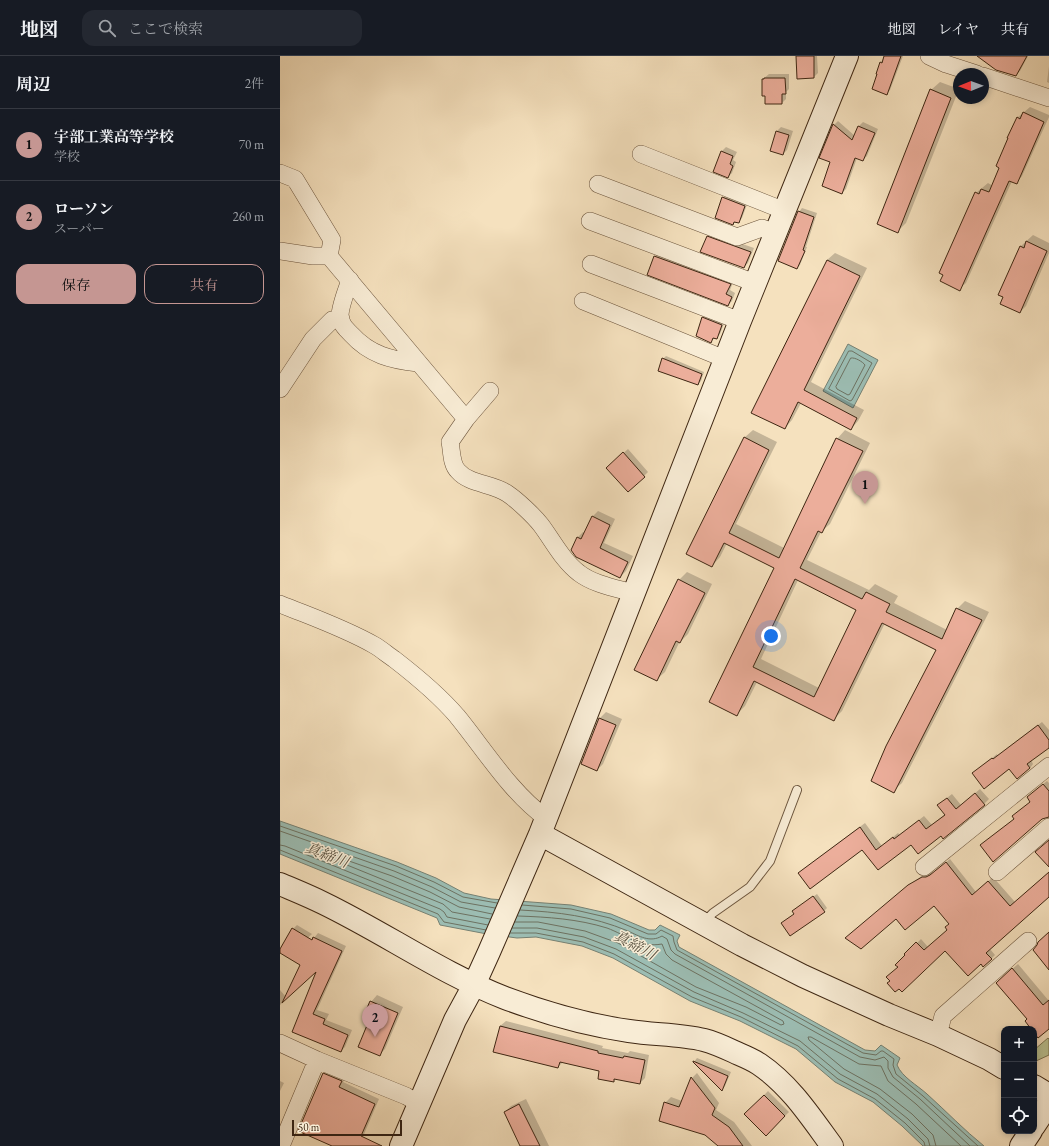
<!DOCTYPE html>
<html lang="ja">
<head>
<meta charset="utf-8">
<style>
  body { margin:0; font-family:"EB Garamond","Noto Serif JP",serif; background:#242831; color:#f1f3f6 }
  .controls { position:absolute; right:12px; bottom:12px; display:grid; overflow:hidden; border-radius:8px; box-shadow:0 2px 6px #0003 }
  .controls button { width:36px; height:36px; display:grid; place-items:center; padding:0; border:0; border-bottom:1px solid #363941; background:#171b24; color:#f1f3f6; font:20px sans-serif }
  .compass { position:absolute; left:673px; top:12px; width:36px; height:36px; border-radius:50%; background:#171b24; box-shadow:0 2px 6px #0003; rotate:269deg }
  .scale { position:absolute; left:12px; bottom:10px; width:110px; box-sizing:border-box; padding-left:4px; border:2px solid #3e2612; border-top:0; font-size:11px; line-height:14px; white-space:nowrap; color:#3e2612; -webkit-text-stroke:3px #f8ecd5; paint-order:stroke }
  .you { position:absolute; left:491px; top:580px; width:14px; height:14px; margin:-10px; border:3px solid #fff; border-radius:50%; background:#1a73e8; box-shadow:0 0 0 6px #1a73e833 }
  .badge { display:grid; place-items:center; width:26px; height:26px; border-radius:50%; background:#c59692; color:#111; font-size:13px; font-weight:700 }
  .pin { position:absolute; translate:-50% -33px; filter:drop-shadow(0 1px 2px #0008) }
  .pin::after { content:''; position:absolute; top:21px; width:14px; height:12px; background:inherit; clip-path:polygon(0 0,100% 0,50% 100%) }
  .list { margin:0; padding:0; list-style:none }
  h2 { display:flex; justify-content:space-between; align-items:center; height:52px; margin:0; padding:0 16px; font-size:17px }
  h2 small { font-size:13px; font-weight:400; color:#9ea1a6 }
  .list li { display:grid; grid-template-columns:26px 1fr auto; gap:12px; align-items:center; box-sizing:border-box; height:72px; padding:0 16px; border-top:1px solid #363941 }
  .list b { display:block; font-size:15px; white-space:nowrap }
  .list p { margin:0; font-size:13px; white-space:nowrap; color:#9ea1a6 }
  .list em { font-size:13px; font-style:normal; color:#9ea1a6 }
  .actions { display:flex; gap:8px; padding:12px 16px }
  .actions a { flex:1; padding:9px 0; border:1px solid #c59692; border-radius:12px; text-align:center; font-size:14px; color:#c59692 }
  .actions .main { background:#c59692; color:#111 }
  .icon { flex:none; width:22px; height:22px; fill:none; stroke:currentColor; stroke-width:2; stroke-linecap:round; stroke-linejoin:round }
  .map { position:relative; flex:none; width:769px; height:1090px; overflow:hidden }
  header { display:flex; align-items:center; gap:24px; box-sizing:border-box; height:56px; padding:0 20px; background:#171b24; border-bottom:1px solid #363941 }
  header strong { font-size:19px }
  nav { display:flex; gap:22px; margin-inline-start:auto; font-size:14px }
  .search { width:280px; height:36px; background:#242831; display:flex; align-items:center; gap:10px; box-sizing:border-box; padding:0 14px; border-radius:12px; color:#9ea1a6; font-size:15px }
  main { display:flex }
  aside { flex:1; background:#171b24 }
  .map>svg:first-child { display:block }
  .green { fill:#bbc393; stroke:#7c7452 }
  .water { fill:#9cbdb3; stroke:#768173 }
  .shadow { fill:#0003; fill-rule:evenodd }
  .lines { fill:none; stroke-linecap:round; stroke-linejoin:round }
  .shore { stroke:#6d7262; stroke-width:1 }
  .building { fill:#ecae9b; stroke:#3e2612; fill-rule:evenodd }
  .lane-casing { stroke:#6c553d; stroke-width:10 }
  .street-casing { stroke:#6c553d; stroke-width:18 }
  .secondary-casing { stroke:#3e2612; stroke-width:24 }
  .lane { stroke:#f8ecd5; stroke-width:8 }
  .street { stroke:#f8ecd5; stroke-width:17 }
  .secondary { stroke:#f8ecd5; stroke-width:22 }
  .labels { text-anchor:middle; stroke-width:3; stroke-linejoin:round; paint-order:stroke }
  .water-label { font-size:15px; font-style:italic; fill:#5a5342; stroke:#f8ecd5 }
</style>
</head>
<body>
<header>
<strong>地図</strong>
<div class="search"><svg class="icon" aria-label="search" viewBox="0 0 24 24"><circle cx="10" cy="10" r="6"/><path d="M15 15l6 6"/></svg>ここで検索</div>
<nav><a>地図</a><a>レイヤ</a><a>共有</a></nav>
</header>
<main>
<aside>
<h2>周辺<small>2件</small></h2>
<ul class="list">
<li><span class="badge">1</span><div><b>宇部工業高等学校</b><p>学校</p></div><em>70 m</em></li>
<li><span class="badge">2</span><div><b>ローソン</b><p>スーパー</p></div><em>260 m</em></li>
</ul>
<div class="actions"><a class="main">保存</a><a>共有</a></div>
</aside>
<div class="map">
<svg width="769" height="1090" viewBox="0 0 769 1090">
  <rect width="100%" height="100%" fill="#f5e1be"/>
  <filter id="stains"><feTurbulence type="fractalNoise" baseFrequency=".005" numOctaves="4"/><feColorMatrix values="0 0 0 0 .2 0 0 0 0 .09 0 0 0 0 .02 0 0 0 .5 -.17"/></filter>
  <radialGradient id="worn" r=".72"><stop offset=".6" stop-color="#630" stop-opacity="0"/><stop offset="1" stop-color="#630" stop-opacity=".3"/></radialGradient>
  <!-- green -->
  <path class="green" d="M768 982 769 983V999L756 1005H754V994Z"/>
  <!-- water -->
  <path class="water" d="M568 288 598 304 573 352 543 335Z
    M0 765 117 806 156 822 184 837 211 843 291 849 331 858 369 874H375L380 869 400 879 397 885 399 891 585 994 595 995 601 989 620 1002 617 1009C622 1021 637 1029 647 1038 666 1055 684 1074 704 1090H643L622 1070 593 1046 555 1026 516 993 460 965 410 945 333 902 302 890 256 881 237 882 207 878 160 869 157 862 0 798Z"/>
  <!-- shadow -->
  <path class="shadow" d="M517 0H537L538 17 534 21Z
    M605 0H623L610 34 606 38 599 18 597 17 601 6Z
    M699 0H748L740 15 736 19Z
    M769 10V27L767 26Z
    M489 18H509V33L506 36V43L502 47 483 23Z
    M660 26 679 33 626 167 618 175 651 34Z
    M750 51 769 59V61L742 120 736 127 732 125 686 227 679 233 696 137 708 127 713 130 721 112 737 62Z
    M558 65 575 80 579 70 583 66 598 73 587 100 583 104 577 102 566 133 562 137 552 105 541 101 554 69Z
    M501 71 513 75 507 94 503 98 497 75Z
    M446 91 457 96 453 104 456 106 452 117 448 121 434 115 442 95Z
    M447 138 468 146 462 162 458 166 456 165 453 168 443 142Z
    M522 152 537 157 526 191H527L520 209 517 212 519 156Z
    M431 177 474 192 468 207 464 211 427 181Z
    M753 179 769 187V197L746 250 740 256 724 241 741 190Z
    M379 196 454 224 450 234 455 237 452 245 448 249 369 218 375 200Z
    M555 197 587 212 531 326 584 354 578 365 571 373 521 347 512 364 505 372 547 204Z
    M427 258 445 265 440 278 431 285 423 262Z
    M386 300 424 316 421 325 418 328 383 303Z
    M473 374 497 386 456 468 504 492 557 383 565 374 590 387 550 468 541 476 527 504 589 534 595 528 618 540 614 547 667 574 677 553 685 545 709 556 622 727 613 735 657 594 605 567 562 655 554 663 477 626 465 650 456 659 496 512 447 487 440 501 432 510 464 382ZM518 524 578 554 539 632 481 603Z
    M348 393 368 416 364 420 331 408Z
    M318 455 335 463 324 487 353 500 346 515 340 521 297 482 303 476 305 477 312 461Z
    M407 516 432 528 408 578 399 587 385 616 376 624 399 524Z
    M326 656 342 663 323 708 317 714 320 662Z
    M762 666 769 674V691L751 704 753 708 750 712 697 714 717 698 718 700Z
    M767 725 769 727V760L735 763 751 745 752 737Z
    M700 733 709 743 704 748 661 778 631 787 598 813 583 793 524 813 585 767 602 790 618 777 620 779 644 760 652 769 665 758 658 749 672 738 681 749Z
    M670 803 696 836 713 821 735 846 769 816V841L710 893 715 899 711 903 701 907 665 894 611 925 627 899 626 898 641 883 648 891 668 874 670 867 654 848 571 878 633 826 646 817H651L655 815Z
    M537 838 547 852 544 855 515 858 517 852Z
    M17 869 32 878 8 900 0 894 13 873Z
    M38 877 66 890 37 954 49 958 46 964 72 974 65 991 61 995 14 975 39 912 0 949V934L6 941 34 882Z
    M738 908 769 945V971L754 975 748 963 723 921Z
    M97 939 123 951 105 993 99 999 92 962 91 946Z
    M226 965 323 990 322 992 348 997 350 995 369 999 365 1022 360 1027 336 1022 334 1025 321 1014 283 1006 278 1011 220 970Z
    M417 1002 451 1016 445 1030 442 1034 414 1006Z
    M48 1013 66 1021 63 1026 99 1043 79 1090H50L43 1018Z
    M417 1017 439 1047 436 1054 454 1066 472 1090H440L385 1047 391 1041 402 1045 412 1022Z
    M0 1025 4 1027 0 1035Z
    M488 1035 509 1056 486 1079 466 1058Z
    M246 1043 269 1090H241L225 1056 231 1050Z"/>
  <g class="lines">
    <!-- shore -->
    <path class="shore" d="M569 295H572L592 307 572 344 570 345 549 333Z
      M571 302C575 301 583 306 585 309L570 338 568 339 557 333 556 331Z
      M0 770 116 810 154 826 183 841 217 847
      M0 775 114 815 152 831 181 846 215 852
      M0 789 5 790 160 853 164 856 167 861 208 869
      M0 794 158 858 164 866 206 874
      M242 849 291 853 330 862 368 878H376L381 874 393 880 394 886 397 894 583 997 596 999 601 995H603L614 1003 613 1009 616 1018 643 1040 698 1090
      M240 854C278 856 312 860 348 875 359 880 370 887 382 880L387 883 391 894 395 898 580 1001 595 1004 604 1001 608 1005V1012L613 1021 640 1043 690 1090
      M210 863 172 856 163 848 67 809 66 806 69 805 112 820 150 836 179 851 212 858
      M235 866H258L305 875 338 887 416 931 466 951 501 969 504 968 503 965 392 904 386 898 382 888C360 892 346 879 327 872 298 863 268 861 238 860
      M232 872H257L304 881 336 893 414 936 463 957 520 985 560 1018 597 1038 628 1063 648 1083 650 1090
      M230 877H256L303 886 334 898 412 941 461 961 518 990 558 1023 595 1043 625 1067 644 1086 645 1090
      M656 1090 653 1079 632 1058 600 1033 564 1013 529 984 528 981H531L579 1008 601 1010 608 1025 636 1048 681 1090"/>
  </g>
  <!-- building -->
  <path class="building" d="M516 0H534V22L517 23Z
    M604 0H621L607 39 592 33 597 18H596L600 6 602 7Z
    M697 0H747L736 20 716 14Z
    M484 22H505L506 38H502V48H485V40H482V23H484Z
    M650 33 671 42 618 177 597 168Z
    M743 56 764 66 737 128 729 125 680 235 660 225 663 219 659 217 695 136 699 138 701 133 709 136 719 112 716 110 728 82H727L737 61 740 63Z
    M553 68 572 84 578 70 595 77 583 105 575 102 562 138 542 130 550 106 539 102Z
    M496 75 509 79 503 99 490 95Z
    M441 95 453 100 450 108 453 110 448 122 433 116Z
    M442 141 465 150 459 167 454 166 453 169 435 162Z
    M518 155 534 161 523 194 525 195 517 213 498 205Z
    M427 180 471 196 464 212 420 196Z
    M746 185 767 195 740 257 720 248 723 241 718 239 740 190 744 192Z
    M374 200 451 228 446 238 452 241 448 250 367 219Z
    M547 204 580 220 524 334 577 362 571 374 518 346 505 373 471 357Z
    M422 261 442 269 437 283 433 282 431 287 416 280Z
    M382 302 422 318 418 329 378 315Z
    M464 381 489 394 449 477 499 502 556 382 583 395 542 477 538 475 520 512 582 543 586 536 610 548 606 556 662 583 676 552 702 564 614 737 591 725 606 690 656 594 602 567 554 665 474 625 457 660 429 646 494 512 444 487 432 511 406 498ZM515 523 576 554 534 641 473 611Z
    M343 396 365 421 348 436 326 412Z
    M312 460 330 469 320 492 348 506 340 522 296 501 291 494 297 481 301 483Z
    M398 523 425 537 400 587 396 585 377 625 354 614Z
    M319 662 336 669 317 715 301 708Z
    M758 669 769 684V692L747 708 750 712 737 723 729 713 704 733 692 717 712 702 713 703Z
    M763 728 769 735V761L762 763 713 806 700 789 734 763 732 760 750 746 747 741Z
    M695 737 705 749 663 783 661 780 638 798 631 789 598 814 582 794 530 833 518 817 580 771 596 794 613 781 614 783 639 764 646 773 665 759 657 749 667 742 676 753Z
    M769 784V811L755 796Z
    M666 806 692 839 708 825 730 850 769 816V841L706 897 712 903 703 911 701 908 688 920 665 895 622 936 619 933 615 936 607 927 610 925 606 921 618 911 615 909 625 899 624 898 636 886 644 894 667 874 665 871 669 868 654 850 625 874 616 863 581 893 565 882 628 829 642 821H646L650 819Z
    M533 840 545 856 510 880 501 867 514 858 512 855Z
    M12 872 32 884 33 881 62 895 33 958 45 963 43 968 68 979 61 996 12 976 36 916 2 947 20 909 0 897V893Z
    M769 876V914L753 894 757 889 758 886Z
    M732 912 763 949 769 944V973L758 982 754 977V973H751L745 965 747 963 716 927Z
    M90 945 118 957 100 1000 78 991 90 962 84 959Z
    M220 970 318 995V997L343 1002 344 1000 365 1004 360 1028 334 1023V1026L318 1023 319 1015 280 1006 278 1012 213 996Z
    M413 1005 448 1020 442 1035 413 1006Z
    M43 1017 62 1025 59 1031 95 1048 81 1080 102 1090H52L18 1075Z
    M411 1021 435 1052 432 1059 449 1071 463 1090H438L425 1079 379 1065 384 1046 399 1051Z
    M484 1039 505 1060 486 1080 464 1058Z
    M239 1048 260 1090H240L224 1056Z"/>
  <g class="lines">
    <!-- lane casing -->
    <g class="lane-casing">
      <path id="lane" d="M423 867 433 857 470 831 490 805 517 734"/>
    </g>
    <!-- street casing -->
    <g class="street-casing">
      <path id="street" d="M649 0 666 8 697 18
        M703 20 769 42
        M361 98 505 155
        M0 117 15 123 52 184 49 200 186 363 170 386C172 395 171 408 178 415 190 429 213 427 228 438 237 444 254 460 261 469 273 485 283 505 299 517 313 528 335 532 353 537
        M318 128 457 181 482 172 496 177
        M310 165 475 227
        M0 195 33 200H49
        M311 208 460 265
        M70 224C67 233 60 250 60 260 61 268 65 272 71 278 90 299 111 304 138 307
        M303 245 445 303
        M0 333 33 283 52 264 61 263
        M186 363 210 335
        M0 548C32 561 64 572 94 589 101 593 108 599 114 603 136 620 159 639 177 660 204 693 231 737 266 762
        M644 811 769 710
        M717 816 769 771
        M658 979 663 960 748 885
        M0 987 37 1004 126 1040 138 1047
        M1 1090 37 1004"/>
    </g>
    <!-- secondary casing -->
    <g class="secondary-casing">
      <path id="secondary" d="M260 778 462 889 523 920 609 959 658 979 709 1003 724 1012
        M0 828C14 834 29 840 43 847 105 877 161 917 225 942 265 957 307 969 349 975 374 979 400 978 424 984 436 987 448 993 459 998 466 1001 473 1004 479 1008 510 1029 530 1060 552 1090
        M754 1030 769 1039
        M754 1070 769 1047
        M121 1090 175 964 194 929 209 896 260 778 460 265 567 0
        M741 1090 751 1075"/>
    </g>
    <!-- lane -->
    <use href="#lane" class="lane"/>
    <!-- street -->
    <use href="#street" class="street"/>
    <!-- secondary -->
    <use href="#secondary" class="secondary"/>
  </g>
  <g class="labels">
    <!-- water labels -->
    <g class="water-label">
      <text transform="translate(47 799) rotate(21)" y="5">真締川</text>
      <text transform="translate(355 889) rotate(28)" y="5">真締川</text>
    </g>
  </g>
  <rect width="100%" height="100%" filter="url(#stains)"/>
  <rect width="100%" height="100%" fill="url(#worn)"/>
</svg>
<div class="controls">
<button>+</button>
<button>−</button>
<button><svg class="icon" aria-label="locate" viewBox="0 0 24 24"><circle cx="12" cy="12" r="6"/><path d="M12 2v4M12 18v4M2 12h4M18 12h4"/></svg></button>
</div>
<svg class="compass" viewBox="-18 -18 36 36"><path d="M0-13l5 13h-10z" fill="#e53935"/><path d="M0 13l5-13h-10z" fill="#9ea1a6"/></svg>
<div class="scale">50 m</div>
<div class="you"></div>
<div class="pin badge" style="left:585px;top:448px">1</div>
<div class="pin badge" style="left:95px;top:981px">2</div>
</div>
</main>
</body>
</html>
